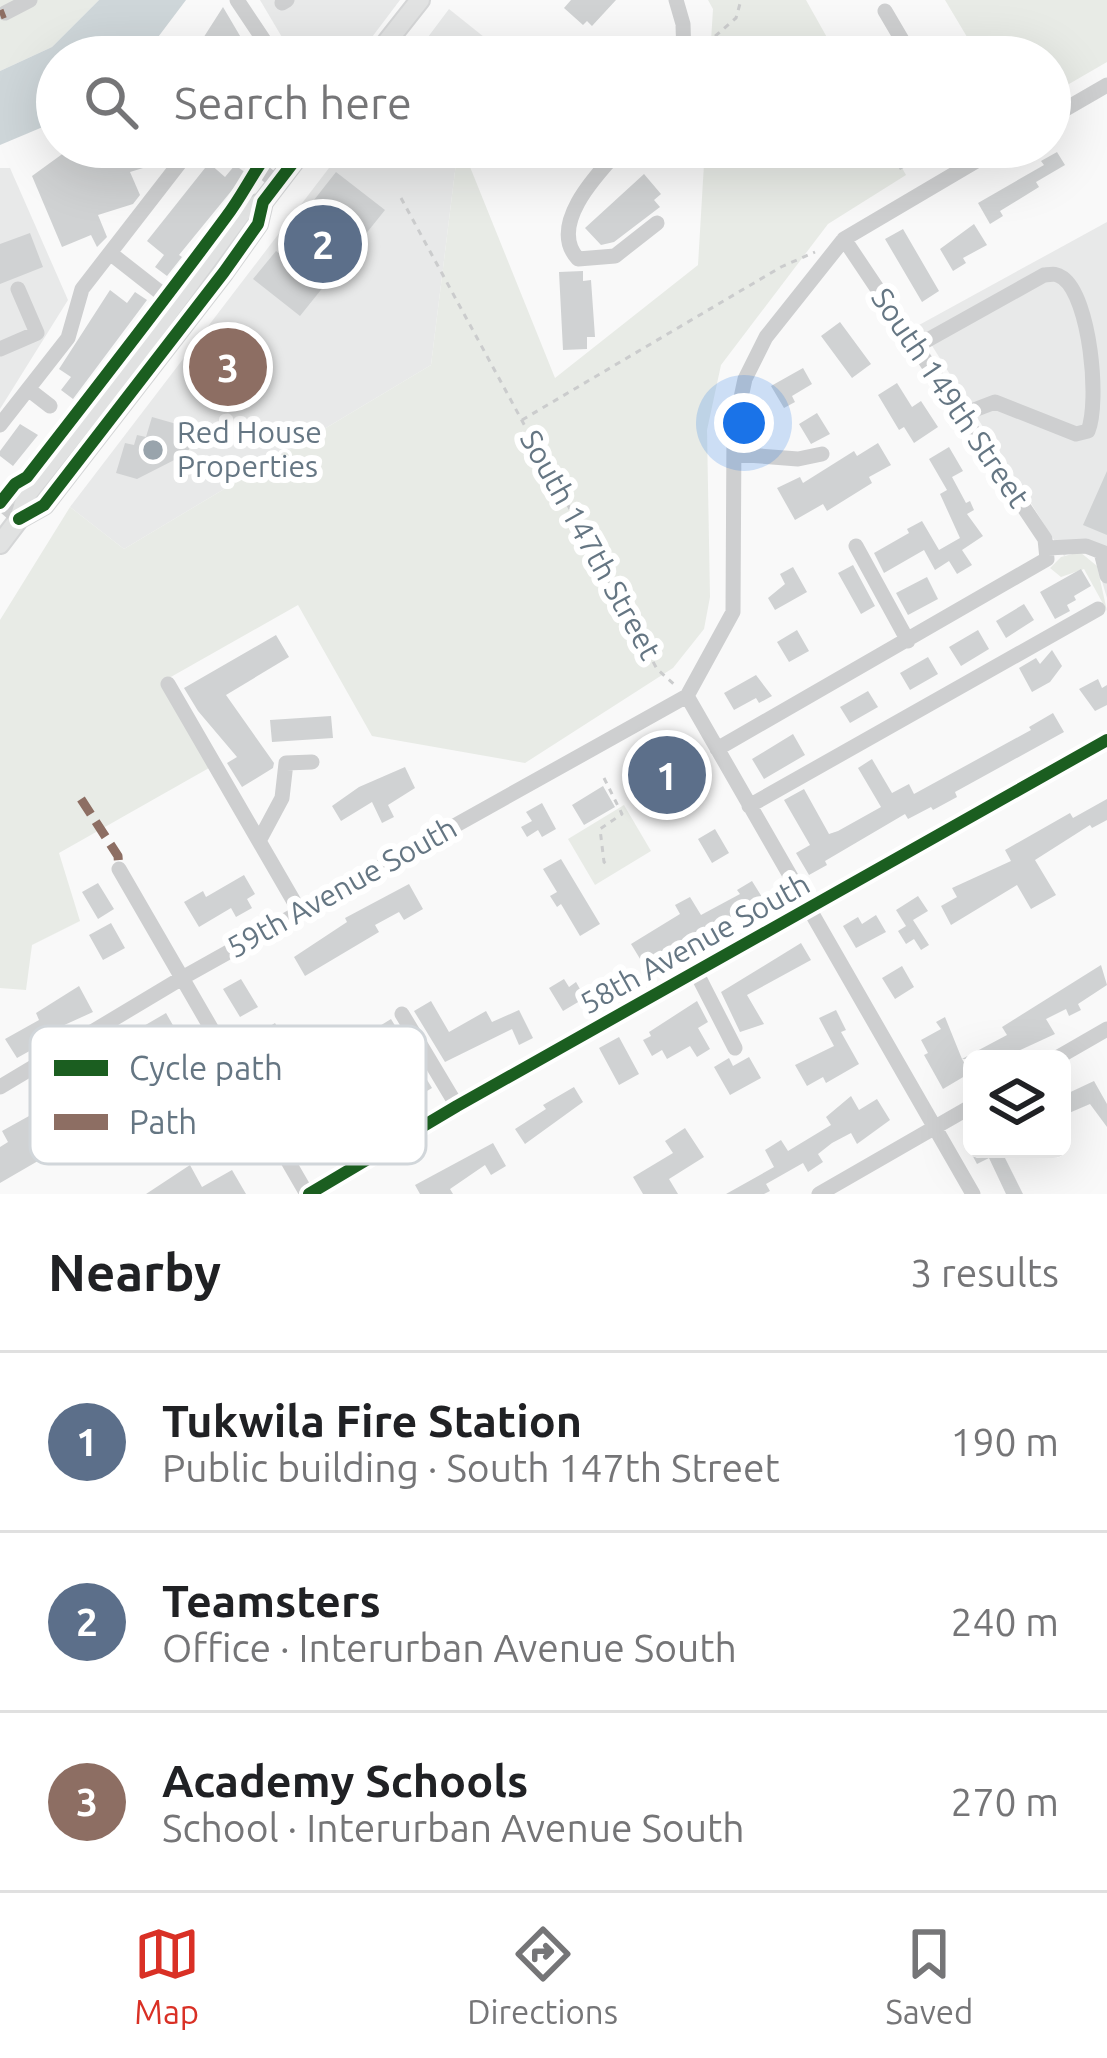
<!DOCTYPE html>
<html lang="en">
<head>
<meta charset="utf-8">
<style>
  body { margin:0; font-family:Ubuntu,sans-serif; background:#f6f6f6; color:#202124 }
  .controls { position:absolute; right:36px; bottom:36px; display:grid; overflow:hidden; border-radius:18px; box-shadow:0 12px 48px #0002 }
  .controls button { width:108px; height:108px; display:grid; place-items:center; padding:0; border:0; border-bottom:3px solid #e0e0e0; background:#fff; color:#202124; font:60px sans-serif }
  .you { position:absolute; left:744px; top:423px; width:42px; height:42px; margin:-30px; border:9px solid #fff; border-radius:50%; background:#1a73e8; box-shadow:0 0 0 18px #1a73e833 }
  .badge { display:grid; place-items:center; width:78px; height:78px; border-radius:50%; background:#d93025; color:#fff; font-size:39px; font-weight:700 }
  .pin { position:absolute; translate:-50% -50%; border:6px solid #fff; box-shadow:0 3px 12px #0006 }
  .list { margin:0; padding:0; list-style:none }
  h2 { display:flex; justify-content:space-between; align-items:center; height:156px; margin:0; padding:0 48px; font-size:51px }
  h2 small { font-size:39px; font-weight:400; color:#757577 }
  .list li { display:grid; grid-template-columns:78px 1fr auto; gap:36px; align-items:center; box-sizing:border-box; height:180px; padding:0 48px; border-top:3px solid #e0e0e0 }
  .list b { display:block; font-size:45px; white-space:nowrap }
  .list p { margin:0; font-size:39px; white-space:nowrap; color:#757577 }
  .list em { font-size:39px; font-style:normal; color:#757577 }
  .icon { flex:none; width:66px; height:66px; fill:none; stroke:currentColor; stroke-width:2; stroke-linecap:round; stroke-linejoin:round }
  .map { position:relative; flex:none; width:1107px; height:1194px; overflow:hidden }
  .search { position:absolute; background:#fff; box-shadow:0 12px 48px #0002; left:36px; right:36px; top:36px; height:132px; display:flex; align-items:center; gap:30px; box-sizing:border-box; padding:0 42px; border-radius:66px; color:#757577; font-size:45px }
  .sheet { height:696px; background:#fff }
  nav { display:flex; justify-content:space-around; align-items:center; box-sizing:border-box; height:168px; border-top:3px solid #e0e0e0; background:#fff; font-size:33px; color:#757577 }
  nav a { display:grid; justify-items:center; gap:6px }
  nav .on { color:#d93025 }
  .map>svg:first-child { display:block }
  .built { fill:#e8e9e9 }
  .green { fill:#e8ebe6 }
  .water { fill:#ced6d9 }
  .building { fill:#d0d2d3 }
  .lines { fill:none; stroke-linecap:round; stroke-linejoin:round }
  .major-casing { stroke:#d5d6d7; stroke-width:22 }
  .path { stroke:#cbcccd; stroke-width:3; stroke-dasharray:6 6; stroke-linecap:butt }
  .minor { stroke:#cecfd0; stroke-width:15 }
  .major { stroke:#e1e2e2; stroke-width:18 }
  .quiet { stroke:#8d6e63; stroke-width:9; stroke-dasharray:18 9; stroke-linecap:butt }
  .cycleway-casing { stroke:#fff; stroke-width:20 }
  .cycleway { stroke:#1b5e20; stroke-width:12 }
  .poi-dot { fill:#99a4ac; stroke:#fff; stroke-width:4.5 }
  .labels { text-anchor:middle; stroke-width:12; stroke-linejoin:round; paint-order:stroke }
  .street-label { font-size:30px; fill:#657683; stroke:#fff }
  .poi-label { font-size:30px; fill:#657683; stroke:#fff; text-anchor:start }
  .key { fill:#fff; stroke:#d1d6da; stroke-width:3 }
  .key-label { font-size:33px; fill:#657683 }
</style>
</head>
<body>
<div class="map">
<svg width="1107" height="1194" viewBox="0 0 1107 1194">
  <rect width="100%" height="100%" fill="#f9f9f9"/>
  <!-- built -->
  <path class="built" d="M260 0H400L357 57H302L286 44Z
    M449 9 509 57H413Z
    M345 147H458L431 365 124 549 70 507Z
    M0 168H10L68 300 0 409Z
    M1107 222V598L1095 558 1090 554 1070 552 1064 556 919 325Z"/>
  <!-- green -->
  <path class="green" d="M0 0H99L52 47 0 71Z
    M708 0H806L838 57H710L713 9Z
    M945 0H1107V62L1050 95V57H979Z
    M458 147H462L555 378 698 265 705 147H890L906 175 828 224 721 365 707 430 710 597 704 629 673 668 525 763 372 736 298 605 162 682 209 768 59 853 80 921 32 945 26 990 0 988V620L70 507 124 549 431 365Z
    M1080 552 1097 566 1107 611 1084 569 1061 577 1050 568 1061 557Z
    M624 805 651 851 595 885 568 839Z"/>
  <!-- water -->
  <path class="water" d="M99 0H186L143 57H57V121L0 145V71L52 47Z"/>
  <!-- building -->
  <path class="building" d="M571 0H616L592 26 587 21 583 25 564 8Z
    M223 7 243 41 238 44 246 57H206L200 43Z
    M72 147H169L172 154 166 161 130 172 140 195 133 204 98 215 107 237 97 247 91 235 62 247 32 176Z
    M887 147H940L900 170Z
    M1057 152 1065 165 1036 182 1039 187 1000 211 1003 216 990 224 978 203 1044 165 1041 161Z
    M209 163 225 177 235 165 246 173 179 255 182 257 167 276 155 267 164 255 147 241Z
    M336 172 385 210 300 316 253 279 276 251 281 255 320 205 314 200Z
    M644 174 661 194 654 200 660 207 614 242 601 245 585 228Z
    M974 224 987 245 963 258 966 263 953 271 940 249Z
    M903 229 939 291 922 302 885 239Z
    M30 233 43 267 0 284V244Z
    M583 271V281L591 280 595 337H587V349L563 350 559 272Z
    M110 290 127 303 135 292 147 300 73 399 61 390 71 377 59 369Z
    M840 322 871 364 852 378 821 336Z
    M195 368a36 36 0 1 1 72 0a36 36 0 1 1-72 0Z
    M803 368 812 384 792 396 795 402 784 408 771 386Z
    M897 383 912 407 921 401 938 427 914 443 904 427 899 430 878 395Z
    M817 413 830 434 811 444 799 424Z
    M152 417 194 429 188 453 137 479 116 473 125 443 134 445 137 435 146 437Z
    M20 424 38 435 13 466 0 456V451Z
    M878 443 891 465 869 477 872 483 827 511 823 504 795 520 777 488 800 477 803 483 854 451 857 456Z
    M949 447 963 471 952 477 966 503 970 501 974 510 967 514 983 536 962 550 972 565 957 574 949 561 935 570 924 550 884 573 874 553 909 533 907 529 922 521 939 550 960 538 940 494 947 490 929 459Z
    M1107 471V535L1083 525Z
    M853 565 875 606 861 614 838 573Z
    M793 567 807 592 775 610 768 598 785 584 780 574Z
    M1081 569 1091 586 1074 596 1076 600 1067 605 1070 611 1055 619 1040 592Z
    M927 577 938 599 908 615 896 593Z
    M1024 604 1034 620 1006 638 996 621Z
    M797 630 809 651 789 662 777 642Z
    M978 630 989 649 961 666 949 647Z
    M276 635 289 657 226 695 274 763 273 768 242 787 227 763 237 757 198 711 184 688Z
    M1052 650 1062 666 1050 682 1032 692 1019 668 1036 658 1040 664Z
    M928 657 938 674 910 690 900 673Z
    M756 675 772 696 759 703 756 698 734 710 724 693Z
    M1098 679 1102 688 1107 685V705L1095 711 1079 689Z
    M868 691 878 707 850 723 840 707Z
    M1053 713 1064 732 955 792 957 797 933 810 931 807 908 819 905 814 825 861 827 865 809 875 796 853 810 845 784 800 804 789 829 834 838 831 881 807 858 768 872 759 892 793 909 784 914 794 1031 730 1029 727Z
    M331 716 333 738 272 742 270 720Z
    M793 734 805 755 764 779 752 759Z
    M675 751 691 782 659 799 642 768Z
    M405 767 415 788 388 805 394 817 382 823 372 802 341 821 332 806 359 787Z
    M603 786 615 807 584 825 572 805Z
    M1107 799V820L1092 828 1090 825 1035 860 1056 895 1031 909 1017 885 951 925 941 906 957 897 952 888 1011 861 1005 850 1070 813 1073 818Z
    M542 803 556 829 542 837 538 830 527 837 521 827 532 821 526 812Z
    M715 829 729 853 712 863 698 839Z
    M561 859 600 924 580 936 561 904 557 907 550 896 557 892 543 869Z
    M244 875 255 894 247 899 252 908 236 917 231 908 199 927 184 902 203 891 206 897Z
    M752 881 767 905 751 914 749 910 648 972 631 944 680 914 675 905 690 897 701 915 740 894 737 890Z
    M98 883 114 909 98 919 82 892Z
    M409 884 423 909 404 920 399 912 375 925 379 932 305 976 294 957 347 922 345 918Z
    M918 896 928 911 913 920 929 945 921 950 914 939 906 944 898 931 906 926 896 910Z
    M876 915 886 932 856 948 843 926 858 917 862 924Z
    M111 923 125 948 103 960 89 935Z
    M801 943 811 960 747 995 764 1024 740 1032 721 992Z
    M1101 965 1107 985 1078 1004 1081 1010 1069 1016 1066 1009 1046 1019 1055 1034 1014 1053 1017 1059H962L970 1073 943 1089 924 1055 928 1053 921 1040 941 1029 936 1022 945 1017 962 1059 1007 1035 1002 1027Z
    M902 966 914 987 895 999 882 978Z
    M241 979 258 1007 240 1017 223 989Z
    M564 979 569 987 576 982 585 998 563 1011 549 988Z
    M79 986 93 1012 38 1037 42 1044 17 1058 5 1039 39 1020 36 1013Z
    M431 1001 449 1032 486 1011 492 1022 519 1010 533 1038 519 1045 512 1029 445 1062 414 1011Z
    M697 1001 708 1022 698 1028 710 1049 697 1057 690 1046 667 1059 662 1050 652 1056 643 1040 651 1036 649 1032Z
    M836 1010 846 1030 841 1032 859 1064 826 1083 823 1077 807 1086 795 1065 834 1046 819 1018Z
    M166 1013 187 1050 193 1059 197 1057 213 1083 189 1097 142 1027Z
    M391 1019 405 1042 383 1054 370 1032Z
    M275 1023 316 1100 294 1112 285 1097 291 1095 254 1036Z
    M619 1037 639 1074 619 1085 599 1048Z
    M749 1057 761 1078 730 1095 714 1067 729 1058 733 1066Z
    M418 1065 432 1088 412 1100 405 1087 366 1109 357 1093 366 1088 362 1080 380 1070 387 1083Z
    M92 1078 127 1139 101 1153 79 1115 41 1138 50 1154 0 1183V1147L8 1142 2 1131 38 1111 33 1103 57 1089 62 1096Z
    M1094 1081 1107 1104V1127L1090 1104 1062 1116V1096Z
    M574 1087 583 1102 525 1144 515 1129 546 1109 543 1105Z
    M851 1096 859 1110 877 1099 890 1120 857 1144 851 1133 832 1143 818 1154 823 1162 808 1172 803 1163 766 1184 770 1191 764 1194H726L774 1167 765 1150 781 1140 788 1151 831 1125 826 1117Z
    M685 1128 704 1157 669 1179 678 1194H643L633 1177 673 1153 665 1141Z
    M493 1143 506 1166 491 1175 485 1165 450 1189 453 1194H420L415 1185Z
    M969 1149H1021L1005 1158 1023 1194H1006L989 1158 977 1164Z
    M190 1165 202 1187 232 1170 246 1194H146Z"/>
  <g class="lines">
    <!-- major casing -->
    <g class="major-casing">
      <path id="major" d="M375 57 420 0
        M19 519 44 505 224 272 258 224 263 202 305 147
        M0 544 19 519 27 494 132 362 243 211 263 202"/>
    </g>
    <!-- path -->
    <path class="path" d="M697 52 736 18 741 0
      M401 198 657 669 677 687
      M522 420 781 267 815 252
      M604 778 622 814 600 829 604 862 610 867"/>
    <!-- minor -->
    <path class="minor" d="M237 0 275 57
      M676 0 683 24 684 57
      M282 3 287 0
      M885 11 912 57
      M5 13 30 0
      M1050 118 1107 85
      M233 147 277 183
      M622 147C598 173 547 225 578 259L615 256 657 223
      M110 253 175 304
      M915 347 1044 275C1053 274 1056 273 1063 278 1090 298 1100 401 1088 431L1076 434 995 402 961 415
      M0 349 37 333 18 289
      M28 389 50 406
      M0 425 68 338 82 289 192 147
      M734 454 798 459 822 454
      M0 502 19 519
      M856 546 908 641
      M1048 548 1086 546 1107 554
      M1101 552 1107 576
      M168 684 300 912
      M687 696 733 612 734 430 745 379 766 337 844 239 1000 147
      M687 696 973 1194
      M717 749 1047 559 1045 539 844 239
      M749 806 1098 609
      M259 841 282 798 286 763 312 762
      M119 869 307 1194
      M696 972 735 1048
      M402 1014 457 1106
      M1055 1059 1107 1029
      M0 1087 182 978 687 696
      M309 1194 457 1106 1107 740
      M819 1194 972 1106"/>
    <!-- major -->
    <use href="#major" class="major"/>
    <!-- quiet -->
    <path class="quiet" d="M0 15 5 13
      M81 799 118 856 119 869"/>
    <!-- cycleway casing -->
    <g class="cycleway-casing">
      <path id="cycleway" d="M0 503 15 484 27 477C94 391 161 305 226 217 243 195 254 170 272 147
        M19 519 44 505 224 272 258 224 263 202 305 147
        M309 1194 457 1106 1107 740"/>
    </g>
    <!-- cycleway -->
    <use href="#cycleway" class="cycleway"/>
  </g>
  <!-- markers -->
  <circle class="poi-dot" cx="153" cy="450" r="12"/>
  <g class="labels">
    <!-- street labels -->
    <g class="street-label">
      <text transform="translate(950 398) rotate(56)" y="10">South 149th Street</text>
      <text transform="translate(590 545) rotate(61)" y="10">South 147th Street</text>
      <text transform="translate(342 888) rotate(-29)" y="10">59th Avenue South</text>
      <text transform="translate(695 944) rotate(-29)" y="10">58th Avenue South</text>
    </g>
    <!-- poi labels -->
    <g class="poi-label">
      <text x="177" y="443">Red House<tspan x="177" dy="34">Properties</tspan></text>
    </g>
  </g>
  <!-- legend -->
  <rect x="30" y="1026" width="396" height="138" rx="18" class="key"/>
  <rect x="54" y="1060" width="54" height="16" fill="#1b5e20"/>
  <rect x="54" y="1114" width="54" height="16" fill="#8d6e63"/>
  <g class="key-label">
    <text x="129" y="1080">Cycle path</text>
    <text x="129" y="1134">Path</text>
  </g>
</svg>
<div class="controls">
<button><svg class="icon" aria-label="layers" viewBox="0 0 24 24"><path d="M12 4l9 5-9 5-9-5zM3 14l9 5 9-5"/></svg></button>
</div>
<div class="you"></div>
<div class="pin badge" style="left:667px;top:775px;background:#5c6f8a">1</div>
<div class="pin badge" style="left:323px;top:244px;background:#5c6f8a">2</div>
<div class="pin badge" style="left:228px;top:367px;background:#8d6e63">3</div>
<div class="search"><svg class="icon" aria-label="search" viewBox="0 0 24 24"><circle cx="10" cy="10" r="6"/><path d="M15 15l6 6"/></svg>Search here</div>
</div>
<section class="sheet">
<h2>Nearby<small>3 results</small></h2>
<ul class="list">
<li><span class="badge" style="background:#5c6f8a">1</span><div><b>Tukwila Fire Station</b><p>Public building · South 147th Street</p></div><em>190 m</em></li>
<li><span class="badge" style="background:#5c6f8a">2</span><div><b>Teamsters</b><p>Office · Interurban Avenue South</p></div><em>240 m</em></li>
<li><span class="badge" style="background:#8d6e63">3</span><div><b>Academy Schools</b><p>School · Interurban Avenue South</p></div><em>270 m</em></li>
</ul>
</section>
<nav>
<a class="on"><svg class="icon" aria-label="map" viewBox="0 0 24 24"><path d="M3 6l6-2 6 2 6-2v14l-6 2-6-2-6 2zM9 4v14M15 6v14"/></svg>Map</a>
<a><svg class="icon" aria-label="directions" viewBox="0 0 24 24"><path d="M12 3l9 9-9 9-9-9zM9 14v-3h6M13 9l2 2-2 2"/></svg>Directions</a>
<a><svg class="icon" aria-label="saved" viewBox="0 0 24 24"><path d="M7 4h10v16l-5-4-5 4z"/></svg>Saved</a>
</nav>
</body>
</html>
